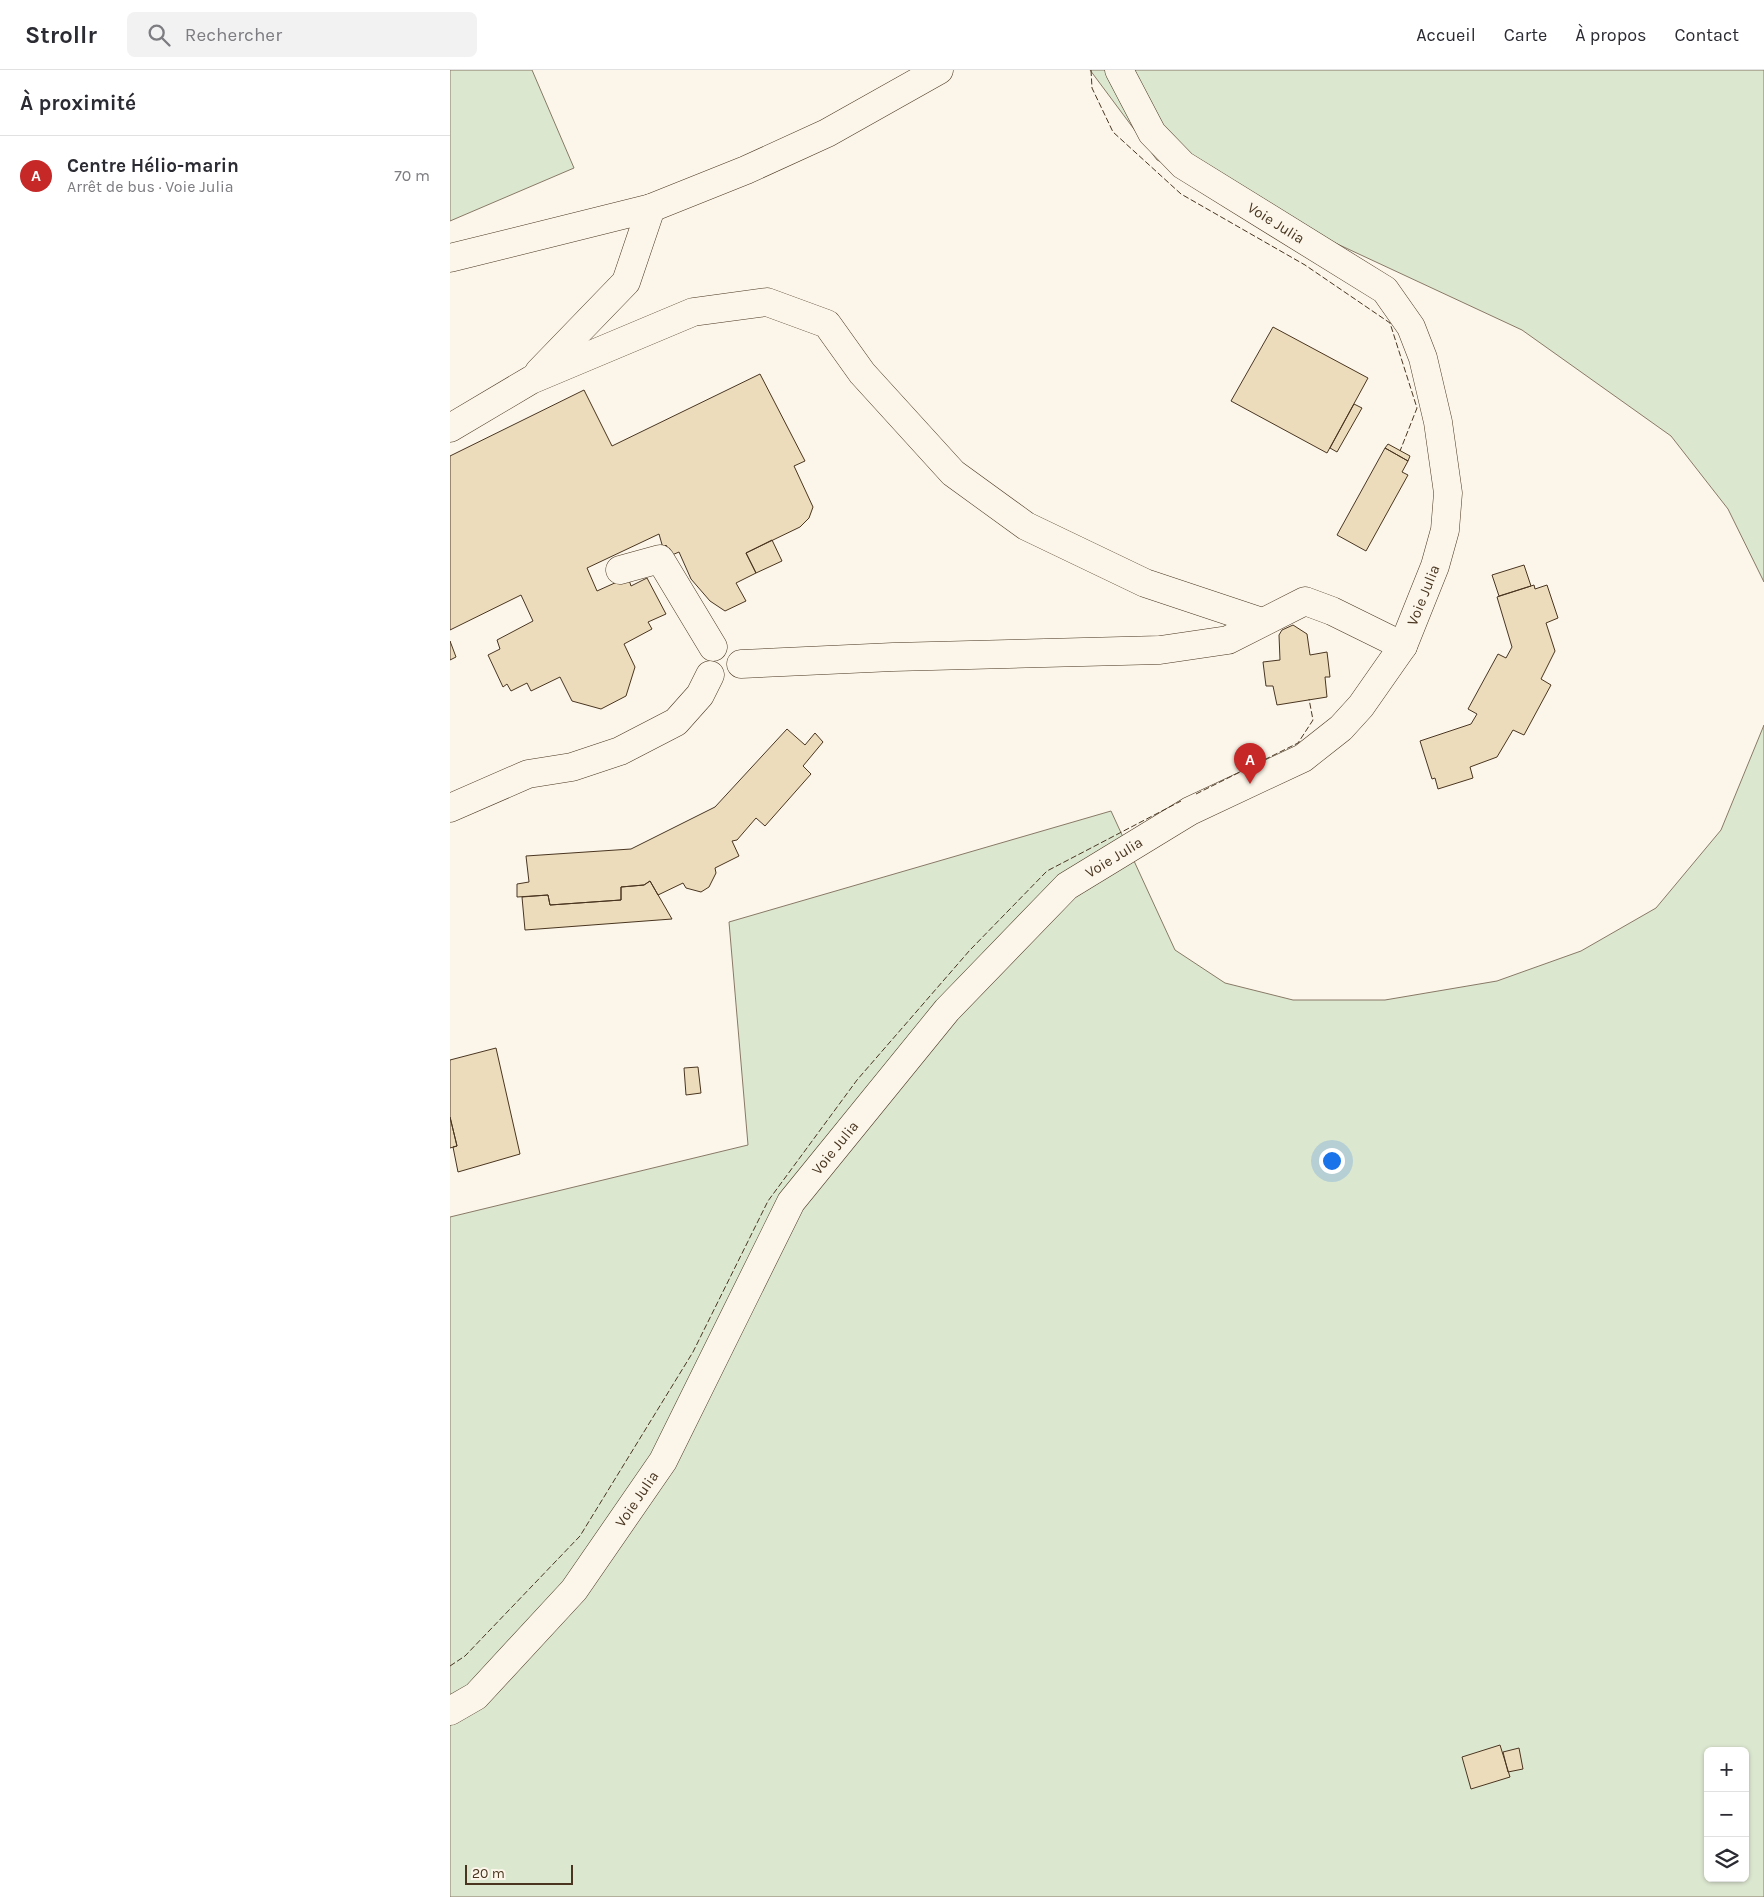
<!DOCTYPE html>
<html lang="fr">
<head>
<meta charset="utf-8">
<style>
  body { margin:0; font-family:Karla,sans-serif; background:#f2f2f3; color:#2b2b33 }
  .controls { position:absolute; right:15px; bottom:15px; display:grid; overflow:hidden; border-radius:8px; box-shadow:0 1px 4px #0004 }
  .controls button { width:45px; height:45px; display:grid; place-items:center; padding:0; border:0; border-bottom:1px solid #e1e1e2; background:#fff; color:#2b2b33; font:25px sans-serif }
  .scale { position:absolute; left:15px; bottom:12px; width:108px; box-sizing:border-box; padding-left:5px; border:2px solid #4a3520; border-top:0; font-size:14px; line-height:18px; white-space:nowrap; color:#4a3520; -webkit-text-stroke:4px #fbf6e9; paint-order:stroke }
  .you { position:absolute; left:881px; top:1090px; width:18px; height:18px; margin:-12px; border:4px solid #fff; border-radius:50%; background:#1a73e8; box-shadow:0 0 0 8px #1a73e833 }
  .badge { display:grid; place-items:center; width:32px; height:32px; border-radius:50%; background:#c62828; color:#fff; font-size:16px; font-weight:700 }
  .pin { position:absolute; translate:-50% -41px; filter:drop-shadow(0 1px 2px #0008) }
  .pin::after { content:''; position:absolute; top:26px; width:18px; height:15px; background:inherit; clip-path:polygon(0 0,100% 0,50% 100%) }
  .list { margin:0; padding:0; list-style:none }
  h2 { display:flex; justify-content:space-between; align-items:center; height:65px; margin:0; padding:0 20px; font-size:21px }
  h2 small { font-size:16px; font-weight:400; color:#7c7c81 }
  .list li { display:grid; grid-template-columns:32px 1fr auto; gap:15px; align-items:center; box-sizing:border-box; height:80px; padding:0 20px; border-top:1px solid #e1e1e2 }
  .list b { display:block; font-size:19px; white-space:nowrap }
  .list p { margin:0; font-size:16px; white-space:nowrap; color:#7c7c81 }
  .list em { font-size:16px; font-style:normal; color:#7c7c81 }
  .icon { flex:none; width:28px; height:28px; fill:none; stroke:currentColor; stroke-width:2; stroke-linecap:round; stroke-linejoin:round }
  .map { position:relative; flex:none; width:1314px; height:1827px; overflow:hidden }
  header { display:flex; align-items:center; gap:30px; box-sizing:border-box; height:70px; padding:0 25px; background:#fff; border-bottom:1px solid #e1e1e2 }
  header strong { font-size:24px }
  nav { display:flex; gap:28px; margin-inline-start:auto; font-size:18px }
  .search { width:350px; height:45px; background:#f2f2f3; display:flex; align-items:center; gap:12px; box-sizing:border-box; padding:0 18px; border-radius:8px; color:#7c7c81; font-size:19px }
  main { display:flex }
  aside { flex:1; background:#fff }
  .map>svg:first-child { display:block }
  .green { fill:#dce7d0; stroke:#887966; fill-rule:evenodd }
  .building { fill:#ecdcbc; stroke:#4a3520 }
  .lines { fill:none; stroke-linecap:round; stroke-linejoin:round }
  .minor-casing { stroke:#4a3520; stroke-width:29 }
  .minor { stroke:#fbf6e9; stroke-width:28 }
  .fence { stroke:#4a3520; stroke-width:1; stroke-dasharray:6 2.5; stroke-linecap:butt }
  .labels { text-anchor:middle; stroke-width:4; stroke-linejoin:round; paint-order:stroke }
  .street-label { font-size:15px; fill:#4a3520; stroke:#fbf6e9 }
</style>
</head>
<body>
<header>
<strong>Strollr</strong>
<div class="search"><svg class="icon" aria-label="search" viewBox="0 0 24 24"><circle cx="10" cy="10" r="6"/><path d="M15 15l6 6"/></svg>Rechercher</div>
<nav><a>Accueil</a><a>Carte</a><a>À propos</a><a>Contact</a></nav>
</header>
<main>
<aside>
<h2>À proximité<small></small></h2>
<ul class="list">
<li><span class="badge">A</span><div><b>Centre Hélio-marin</b><p>Arrêt de bus · Voie Julia</p></div><em>70 m</em></li>
</ul>
</aside>
<div class="map">
<svg width="1314" height="1827" viewBox="0 0 1314 1827">
  <rect width="100%" height="100%" fill="#fbf6e9"/>
  <!-- green -->
  <path class="green" d="M0 0H82L124 98 0 151Z
    M640 0H1314V512L1278 439 1221 366 1072 260 707 90Z
    M1314 655V1827H0V1147L298 1075 279 852 661 741 725 880 775 913 843 930H935L1047 911 1131 881 1206 838 1271 760ZM1258 1681H1295V1808H1258Z"/>
  <!-- building -->
  <path class="building" d="M823 257 918 308 877 383 781 331Z
    M310 304 355 391 344 396 363 437 359 448 350 457 296 483 306 503 286 513 296 531 275 541 260 531 241 509 229 482 222 485 216 475 213 478 209 464 137 498 147 521 178 507 181 516 197 508 216 544 198 552 202 559 174 574 185 597 176 626 151 639 122 631 110 607 81 621 77 613 61 621 57 614 53 617 38 585 50 579 47 570 83 551 71 525 0 560V386L134 320 162 376Z
    M904 334 912 338 887 382 880 378Z
    M938 374 960 386 958 391 935 378Z
    M935 378 958 391 952 402 958 405 916 481 887 465Z
    M322 470 332 491 306 503 296 483Z
    M1074 495 1081 516 1049 526 1042 505Z
    M1084 515 1085 519 1097 515 1108 548 1096 553 1105 581 1091 609 1101 615 1074 665 1063 660 1047 687 1020 697 1023 708 988 719 985 708 982 709 970 671 1021 654 1027 644 1018 639 1048 584 1056 588 1062 577 1047 527Z
    M843 555 857 564 860 585 877 582 880 607H875L877 627 827 635 823 616H816L813 592 830 590 829 565 832 560Z
    M0 571 6 587 0 590Z
    M337 659 355 675 365 663 373 672 353 696 361 704 315 756 306 748 287 770 282 771 289 786 265 798 266 803 259 817 251 822 236 818 233 813 208 825 200 811 194 815 171 817V830L100 835 98 825 67 827V814L79 812 76 786 181 779 265 737Z
    M200 811 222 849 75 860 72 827 98 825 100 835 171 830V817L194 815Z
    M46 978 70 1084 8 1102 3 1077 7 1076 0 1047V990Z
    M248 997 251 1023 236 1025 234 998Z
    M0 1047 7 1076 0 1078Z
    M1050 1675 1060 1707 1021 1719 1012 1687Z
    M1069 1678 1073 1699 1058 1702 1053 1682Z"/>
  <g class="lines">
    <!-- minor casing -->
    <g class="minor-casing">
      <g id="minor">
        <path d="M0 188 201 138 296 100 377 63 489 0"/>
        <path d="M89 302 176 212 201 138"/>
        <path d="M0 358 81 310 243 242 317 232 377 254 412 303 503 403 576 456 695 513 812 552"/>
        <path d="M170 500 210 489 263 577"/>
        <path d="M291 594 443 587 710 580 778 570 855 531 882 541 953 576"/>
        <path d="M0 738 78 704 122 697 170 681 226 652 250 625 260 605"/>
        <path id="s1" d="M0 1641 26 1626 124 1520 213 1391 341 1132 497 940 617 816 740 741 853 688 891 658 911 636 953 576 985 496 995 460 998 423 988 352 973 288 961 257 935 220 733 95 702 63 669 0"/>
      </g>
    </g>
    <!-- minor -->
    <use href="#minor" class="minor"/>
    <!-- fence -->
    <path class="fence" d="M641 0 642 18 663 62 731 124 855 195 940 253 967 338 950 381
      M746 724 848 673 863 650 859 629
      M0 1596 15 1586 130 1466 243 1282 318 1131 407 1010 520 880 597 801 731 731"/>
  </g>
  <g class="labels">
    <!-- street labels -->
    <g class="street-label">
      <text transform="translate(826 153) rotate(32)" y="5">Voie Julia</text>
      <text dy="5" stroke="none"><textPath href="#s1" startOffset="1515">Voie Julia</textPath></text>
      <text dy="5" stroke="none"><textPath href="#s1" startOffset="1095">Voie Julia</textPath></text>
      <text dy="5" stroke="none"><textPath href="#s1" startOffset="690">Voie Julia</textPath></text>
      <text dy="5" stroke="none"><textPath href="#s1" startOffset="285">Voie Julia</textPath></text>
    </g>
  </g>
</svg>
<div class="controls">
<button>+</button>
<button>−</button>
<button><svg class="icon" aria-label="layers" viewBox="0 0 24 24"><path d="M12 4l9 5-9 5-9-5zM3 14l9 5 9-5"/></svg></button>
</div>
<div class="scale">20 m</div>
<div class="you"></div>
<div class="pin badge" style="left:800px;top:714px">A</div>
</div>
</main>
</body>
</html>
